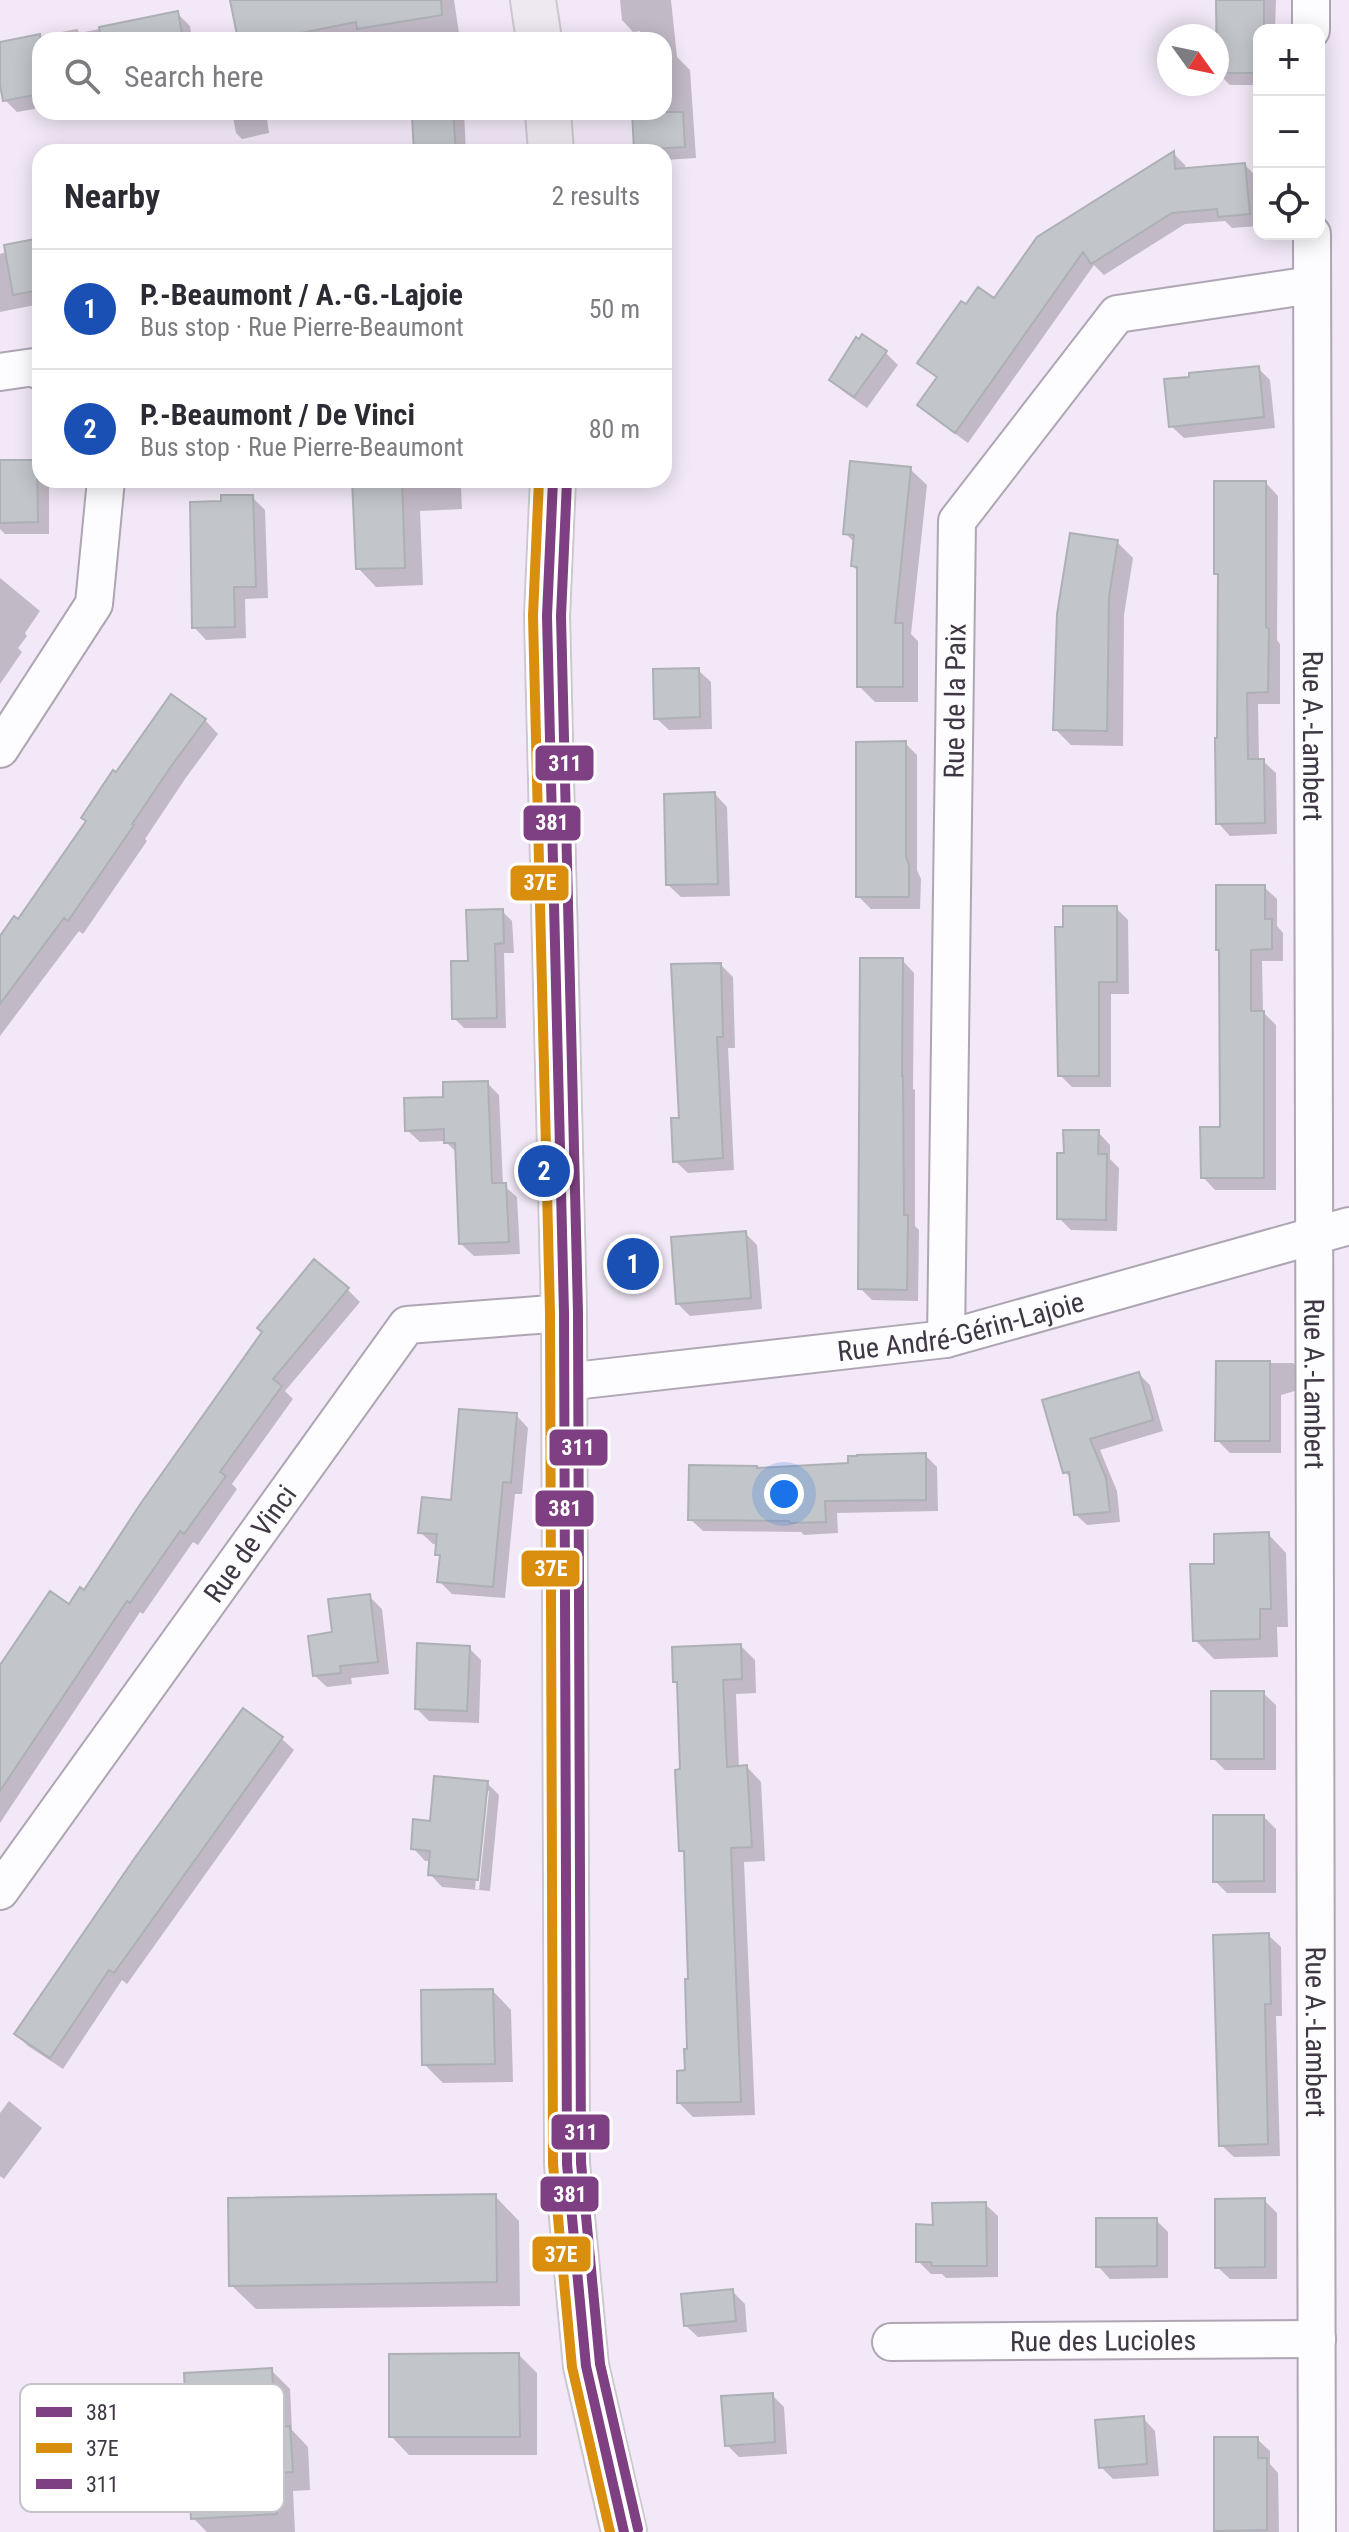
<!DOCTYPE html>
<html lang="en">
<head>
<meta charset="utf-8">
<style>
  body { margin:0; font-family:"Roboto Condensed",sans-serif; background:#f2f2f3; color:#2b2b33 }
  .controls { position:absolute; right:24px; top:24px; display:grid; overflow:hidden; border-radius:16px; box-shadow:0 4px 20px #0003 }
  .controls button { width:72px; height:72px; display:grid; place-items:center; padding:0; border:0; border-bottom:2px solid #e1e1e2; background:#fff; color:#2b2b33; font:40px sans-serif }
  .compass { position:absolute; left:1157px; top:24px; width:72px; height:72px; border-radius:50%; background:#fff; box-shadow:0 4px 20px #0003; rotate:123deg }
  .you { position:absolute; left:784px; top:1494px; width:28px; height:28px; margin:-20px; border:6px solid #fff; border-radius:50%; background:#1a73e8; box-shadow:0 0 0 12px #1a73e833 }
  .badge { display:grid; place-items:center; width:52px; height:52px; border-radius:50%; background:#7e7583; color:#fff; font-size:26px; font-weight:700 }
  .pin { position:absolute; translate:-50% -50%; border:4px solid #fff; box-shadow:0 2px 8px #0006 }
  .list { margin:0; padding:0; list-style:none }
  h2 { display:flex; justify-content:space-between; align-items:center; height:104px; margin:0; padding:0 32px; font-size:34px }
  h2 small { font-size:26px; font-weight:400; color:#7c7c81 }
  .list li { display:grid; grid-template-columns:52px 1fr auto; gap:24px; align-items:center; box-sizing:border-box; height:120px; padding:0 32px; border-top:2px solid #e1e1e2 }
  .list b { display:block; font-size:30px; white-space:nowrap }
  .list p { margin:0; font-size:26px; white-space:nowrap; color:#7c7c81 }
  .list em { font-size:26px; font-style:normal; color:#7c7c81 }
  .icon { flex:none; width:44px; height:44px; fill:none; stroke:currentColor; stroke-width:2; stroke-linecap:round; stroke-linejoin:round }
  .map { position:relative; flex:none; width:1349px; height:2532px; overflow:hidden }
  .search { position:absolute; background:#fff; box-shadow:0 4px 20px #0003; left:32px; top:32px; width:640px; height:88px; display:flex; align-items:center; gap:20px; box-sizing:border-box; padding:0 28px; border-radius:24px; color:#7c7c81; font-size:30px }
  .panel { position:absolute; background:#fff; box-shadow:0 4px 20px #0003; left:32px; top:144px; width:640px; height:344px; border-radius:24px }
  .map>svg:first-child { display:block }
  .shadow { fill:#0003; fill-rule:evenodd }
  .building { fill:#c2c5ca; stroke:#adb0b4; stroke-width:2 }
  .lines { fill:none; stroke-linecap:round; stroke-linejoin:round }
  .minor-casing { stroke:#aea6b3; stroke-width:40 }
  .major-casing { stroke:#ccc7cf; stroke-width:48 }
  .minor { stroke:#fdfcfe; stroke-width:36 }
  .major { stroke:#eee8f0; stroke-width:44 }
  .bus-1-casing { stroke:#fff; stroke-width:16 }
  .bus-2-casing { stroke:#fff; stroke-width:16 }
  .bus-3-casing { stroke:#fff; stroke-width:16 }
  .bus-1 { stroke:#7e4082; stroke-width:10 }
  .bus-2 { stroke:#d98e0e; stroke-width:10 }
  .bus-3 { stroke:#7e4082; stroke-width:10 }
  .labels { text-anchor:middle; stroke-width:6; stroke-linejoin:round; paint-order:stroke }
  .street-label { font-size:28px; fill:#3f3744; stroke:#fff }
  .key { fill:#fff; stroke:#c5c3c7; stroke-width:2 }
  .key-label { font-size:22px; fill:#3f3744 }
  .line-badge { stroke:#fff; stroke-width:3 }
  .badge-label { font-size:22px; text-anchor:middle; font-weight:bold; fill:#fff }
</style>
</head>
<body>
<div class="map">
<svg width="1349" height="2532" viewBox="0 0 1349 2532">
  <rect width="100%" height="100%" fill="#f2e8f7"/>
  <!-- shadow -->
  <path class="shadow" d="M232 0H454L460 40H360V35L337 40H240Z
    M620 0H671L677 57 690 70 696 158 664 160V152H639L636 149 634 112H664V40H641L640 31 633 32 622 20Z
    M1218 0H1276L1275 30H1259V85H1230L1217 72Z
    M177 13 190 26 192 40H40V108L17 112 5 100 0 74V44L77 29 80 33Z
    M232 112H266L269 133 242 139 236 133Z
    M414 112H464L466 152H416Z
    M1173 153 1185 165 1186 170 1245 165 1257 177 1259 226 1232 228 1225 221 1185 224 1104 275 1094 265 968 443 932 417 919 405 938 379 919 363 966 307 994 301Z
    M40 240V304L0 312V254Z
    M886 353 898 365 867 408 844 392 832 380Z
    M1258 368 1270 380 1275 428 1184 438 1171 426Z
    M0 462H37L40 465V480H49V534H5L0 529Z
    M910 469 927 485 911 634 918 641V702H875L859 686V572L853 566 856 544 845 533Z
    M354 480H490V485L461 486 462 509 420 511 423 585 376 587 358 568Z
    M1266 483 1278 496 1277 640 1280 644V704H1258L1259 761H1263L1276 773 1277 834 1230 836 1218 823 1220 577 1216 574Z
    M252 497 265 510 268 598 245 599 246 638 206 640 194 627 223 503Z
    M1117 542 1133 558 1124 615 1123 746 1071 745 1055 729Z
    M0 578 40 611 25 633 27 636 18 648 22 652 0 684Z
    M698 670 711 682 712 729 669 730 656 718Z
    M205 720 218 734 185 779 145 839 147 841 83 934 79 931 0 1036V939L19 922 117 775Z
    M905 743 917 755V870L921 879 920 909H871L858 896Z
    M715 794 727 807 730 896 681 897 668 885Z
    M1264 887 1277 899V926L1283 933V961H1262L1263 1012 1276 1025V1190H1215L1203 1177 1222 1129 1221 952Z
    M1116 908 1128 920 1129 994H1111V1087H1072L1060 1075 1065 929Z
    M502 911 512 921 514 953H504L506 1028H464L454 1018 470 963Z
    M902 960 914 973 913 1089 915 1090V1226L919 1230 918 1301 872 1300 860 1288Z
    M721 965 733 977 735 1048H728L734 1170 688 1173 675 1161 681 1119Z
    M487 1083 499 1095 503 1185 517 1197 520 1254 474 1256 461 1244 458 1154 445 1141 420 1142 407 1130 445 1099Z
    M1098 1132 1110 1145V1159L1119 1168 1117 1231 1071 1230 1059 1218 1066 1155Z
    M745 1233 757 1245 762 1309 690 1316 678 1304Z
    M348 1290 360 1302 285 1391 293 1399 232 1484 237 1489 198 1545 193 1542 143 1614 140 1612 0 1823V1667L85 1592Z
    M1218 1363H1293L1305 1375V1388L1281 1395V1453H1230L1217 1440Z
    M1139 1374 1150 1385 1163 1431 1100 1450 1117 1491 1120 1522 1087 1525 1075 1514 1072 1479 1065 1472Z
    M516 1415 528 1428 522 1494H515L505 1598 452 1594 439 1581 441 1559 437 1554 438 1545 433 1544 420 1532 453 1502Z
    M925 1455 937 1467 938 1511 837 1513 838 1533 804 1535 801 1532 703 1531 690 1519 850 1465Z
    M1268 1534 1286 1553 1288 1627H1277L1278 1657 1214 1659 1195 1640 1217 1566Z
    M369 1596 382 1609 389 1674 351 1678 352 1684 327 1687 314 1675Z
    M741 1646 755 1660 756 1693 736 1694 739 1768 747 1767 761 1782 765 1861 744 1862 755 2115 693 2117 679 2103 687 2072 689 2051 690 1981 686 1855 681 1850 679 1685 675 1682Z
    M469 1648 481 1660 479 1723 429 1721 417 1709Z
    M1263 1693 1276 1705V1770H1225L1213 1758Z
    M281 1738 294 1750 127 1984 122 1980 63 2069 28 2046 16 2034Z
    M487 1783 499 1795 490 1891 442 1887 430 1874 431 1861H425L413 1848 431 1823ZM485 1791H489L479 1890 475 1889Z
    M1264 1817 1276 1829V1893H1227L1215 1881Z
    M1268 1935 1281 1947 1282 2016H1276L1280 2156 1234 2157 1221 2145Z
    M493 1991 511 2010 513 2082 443 2083 424 2064Z
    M9 2101 42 2128 4 2179 0 2176V2113Z
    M495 2196 519 2221 520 2306 256 2309 231 2285Z
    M1264 2200 1277 2213V2279H1230L1217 2267Z
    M985 2204 998 2216V2277L946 2278 942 2274H931L918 2261 935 2227Z
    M1156 2220 1168 2232V2278L1110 2279 1098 2266Z
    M732 2291 745 2304 747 2332 698 2337 685 2325Z
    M519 2355 537 2373V2455H409L391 2436Z
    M271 2370 290 2389 292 2430 308 2447 310 2490 293 2491 295 2532H207L193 2518Z
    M772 2395 784 2407 787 2454 739 2457 727 2445Z
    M1143 2418 1155 2431 1159 2476 1113 2479 1101 2467Z
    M1257 2439 1270 2451V2464L1278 2473 1279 2532H1218L1216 2530Z"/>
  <!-- building -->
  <path class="building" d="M230 0H441L442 15 357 29 356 22 266 40H238Z
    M1216 0H1264V30H1259V73H1217Z
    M178 11 183 40H101L99 27Z
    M40 34V94L3 101 0 85V42Z
    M453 112 456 152H414L412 115Z
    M632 112H683L685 147 634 150Z
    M1174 151 1175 169 1245 163 1250 214 1218 217 1217 209 1172 213 1091 264 1083 252 955 433 917 405 937 377 917 363 961 301 966 304 978 287 994 298 1037 237Z
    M40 238V290L13 295 4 245Z
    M862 334 887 351 854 397 829 380 856 337 859 339Z
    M1259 366 1264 417 1169 427 1164 379 1189 377V373Z
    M0 460H37L38 522 0 523Z
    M850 461 911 467 895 623H903V687H857V567L851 566 854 535 843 534Z
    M352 480H402L405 568 356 569Z
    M1214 481H1266V627L1269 629 1268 692 1247 693 1248 759H1264L1265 823 1216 824 1215 738H1217L1218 574H1214Z
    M221 495H253L256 587H234L235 627 192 628 190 502 221 501Z
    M1070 533 1118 540 1109 597 1107 731 1053 730 1057 614Z
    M699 668 700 717 654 719 653 669Z
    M171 694 206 719 172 765 132 824 134 825 68 921 64 918 0 1004V936L14 916 18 919 86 821 81 818 113 770 116 772Z
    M906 741V856L909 865V897H856V742Z
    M715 792 718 884 666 885 664 794Z
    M1216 885H1265V919H1272V949L1251 950V1011H1264V1178H1201L1200 1127H1220L1219 950H1216Z
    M1063 906H1117V982H1099V1076H1058L1055 927H1063Z
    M503 909 504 943 495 944 497 1018 452 1019 451 961H468L466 910Z
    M860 958H903L902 1076H903L904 1215H908L907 1290 858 1289Z
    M721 963 723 1037H717L723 1158 673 1162 671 1118H679L671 964Z
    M488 1081 492 1183H506L509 1242 459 1244 455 1143H444V1129L405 1131 404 1098 443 1097V1082Z
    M1063 1130H1099L1098 1154H1107L1106 1220 1057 1219V1153H1064Z
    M746 1231 751 1298 676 1304 671 1237Z
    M314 1259 349 1288 273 1379 282 1386 220 1472 226 1476 184 1534 180 1531 130 1603 127 1601 0 1791V1665L50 1591 69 1604 80 1587 84 1590 141 1503 262 1332 257 1328Z
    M1216 1361H1270V1441H1215Z
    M1139 1372 1153 1420 1090 1439 1106 1478 1110 1512 1074 1515 1069 1472 1063 1473 1042 1400Z
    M459 1409 517 1413 511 1483 503 1482 493 1587 437 1582 440 1555H435L437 1534 418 1533 422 1497 451 1500Z
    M926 1453V1500L825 1501 826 1522 790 1523 789 1521 688 1520 689 1465 757 1466V1468L848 1463V1456H857V1455Z
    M1269 1532 1271 1609H1260V1639L1193 1641 1190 1564H1214V1534Z
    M370 1594 378 1662 340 1666 341 1673 313 1676 308 1636 332 1632 328 1599Z
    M417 1643 470 1646 467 1711 415 1709Z
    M741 1644 742 1679 723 1680 727 1767 747 1765 752 1847 731 1848 741 2102 677 2103V2071L685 2070 684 2049H687L685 1979H688L684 1851H679L675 1770 680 1769 677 1682H673L672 1647Z
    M1211 1691H1264V1759H1211Z
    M243 1708 283 1737 114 1973 109 1970 50 2058 14 2034 134 1859Z
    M434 1776 488 1781 478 1880 428 1875 430 1851 411 1849 413 1819 430 1821Z
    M1213 1815H1264V1881L1213 1882Z
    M1269 1933 1271 2004H1265L1268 2144 1219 2146 1213 1935Z
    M493 1989 495 2064 422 2065 421 1990Z
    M496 2194 497 2282 229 2286 228 2198Z
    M1265 2198V2267L1215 2268V2199Z
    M986 2202 987 2266H932L931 2262H916V2224L933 2225 932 2203Z
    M1096 2218H1157V2266L1096 2267Z
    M733 2289 736 2321 684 2326 681 2294Z
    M519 2353 520 2437H389V2354Z
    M272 2368 275 2427 290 2426 293 2472 276 2473 277 2514 191 2519 184 2373Z
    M773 2393 775 2442 725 2446 721 2396Z
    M1144 2416 1147 2464 1099 2468 1095 2420Z
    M1214 2437H1258V2458H1267V2530L1214 2531Z"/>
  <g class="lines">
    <!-- minor casing -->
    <g class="minor-casing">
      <g id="minor">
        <path d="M1311 0V30"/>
        <path id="s1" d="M1312 234 1317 2532"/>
        <path d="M0 372 34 367 40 371"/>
        <path d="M0 749 94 604 106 480"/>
        <path id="s2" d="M946 1339 957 521 1117 314 1312 285"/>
        <path id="s3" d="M565 1382 946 1339 1349 1226"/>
        <path id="s4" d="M0 1891 407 1325 564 1313"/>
        <path id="s5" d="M891 2342 1317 2339"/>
      </g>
    </g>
    <!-- major casing -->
    <g class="major-casing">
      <path id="major" d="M533 0 539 40
        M548 112 551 152
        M553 480 547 616 564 1313 567 2164 586 2366 624 2532"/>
    </g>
    <!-- minor -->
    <use href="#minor" class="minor"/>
    <!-- major -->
    <use href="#major" class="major"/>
    <!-- bus-1 casing -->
    <g class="bus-1-casing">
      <path id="bus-1" d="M553 480 547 616 564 1313 567 2164 586 2366 624 2532"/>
    </g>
    <!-- bus-2 casing -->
    <g class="bus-2-casing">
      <path id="bus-2" d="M539 480 533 616 550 1313 553 2164 572 2367 610 2532"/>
    </g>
    <!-- bus-3 casing -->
    <g class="bus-3-casing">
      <path id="bus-3" d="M567 481 561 616 578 1313 581 2163 600 2364 638 2529"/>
    </g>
    <!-- bus-1 -->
    <use href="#bus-1" class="bus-1"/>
    <!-- bus-2 -->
    <use href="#bus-2" class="bus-2"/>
    <!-- bus-3 -->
    <use href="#bus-3" class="bus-3"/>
  </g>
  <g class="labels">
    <!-- street labels -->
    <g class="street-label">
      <text dy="10" stroke="none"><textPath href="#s2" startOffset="638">Rue de la Paix</textPath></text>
      <text dy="10" stroke="none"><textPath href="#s1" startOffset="502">Rue A.-Lambert</textPath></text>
      <text dy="10" stroke="none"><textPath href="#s3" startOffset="400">Rue André-Gérin-Lajoie</textPath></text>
      <text dy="10" stroke="none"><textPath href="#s1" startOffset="1150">Rue A.-Lambert</textPath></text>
      <text dy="10" stroke="none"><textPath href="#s4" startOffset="428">Rue de Vinci</textPath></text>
      <text dy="10" stroke="none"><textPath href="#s1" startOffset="1798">Rue A.-Lambert</textPath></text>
      <text dy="10" stroke="none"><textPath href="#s5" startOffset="212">Rue des Lucioles</textPath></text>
    </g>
  </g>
  <!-- legend -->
  <rect x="20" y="2384" width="264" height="128" rx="12" class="key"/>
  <rect x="36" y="2407" width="36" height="10" fill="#7e4082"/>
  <rect x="36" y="2443" width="36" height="10" fill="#d98e0e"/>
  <rect x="36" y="2479" width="36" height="10" fill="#7e4082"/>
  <g class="key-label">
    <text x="86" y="2420">381</text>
    <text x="86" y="2456">37E</text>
    <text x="86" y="2492">311</text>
  </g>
  <g class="line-badge">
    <rect x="534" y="744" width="61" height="38" rx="8" fill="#7e4082"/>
    <rect x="522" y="804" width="60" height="38" rx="8" fill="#7e4082"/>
    <rect x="509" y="864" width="61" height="38" rx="8" fill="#d98e0e"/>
    <rect x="548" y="1428" width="61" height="39" rx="8" fill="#7e4082"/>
    <rect x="534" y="1489" width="61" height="39" rx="8" fill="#7e4082"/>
    <rect x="520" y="1549" width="61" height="39" rx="8" fill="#d98e0e"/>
    <rect x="550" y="2113" width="61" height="38" rx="8" fill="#7e4082"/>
    <rect x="539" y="2175" width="61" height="38" rx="8" fill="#7e4082"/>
    <rect x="531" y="2235" width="61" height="38" rx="8" fill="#d98e0e"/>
  </g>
  <g class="badge-label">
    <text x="565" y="771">311</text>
    <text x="552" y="830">381</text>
    <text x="540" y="890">37E</text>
    <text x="578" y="1455">311</text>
    <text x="565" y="1516">381</text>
    <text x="551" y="1576">37E</text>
    <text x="581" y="2140">311</text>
    <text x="570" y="2202">381</text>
    <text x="561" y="2262">37E</text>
  </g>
</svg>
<div class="controls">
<button>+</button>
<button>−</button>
<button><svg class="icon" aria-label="locate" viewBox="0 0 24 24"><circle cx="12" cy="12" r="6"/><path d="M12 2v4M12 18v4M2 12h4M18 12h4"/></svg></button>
</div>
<svg class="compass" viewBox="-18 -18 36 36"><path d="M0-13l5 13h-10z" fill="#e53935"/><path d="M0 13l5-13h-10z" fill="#7c7c81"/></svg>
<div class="you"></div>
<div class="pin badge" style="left:633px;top:1264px;background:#1a4fb4">1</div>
<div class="pin badge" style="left:544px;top:1171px;background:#1a4fb4">2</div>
<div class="search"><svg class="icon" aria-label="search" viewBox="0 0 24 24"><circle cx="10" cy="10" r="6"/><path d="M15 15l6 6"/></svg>Search here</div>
<section class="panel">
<h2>Nearby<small>2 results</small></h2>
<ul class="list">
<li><span class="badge" style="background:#1a4fb4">1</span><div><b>P.-Beaumont / A.-G.-Lajoie</b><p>Bus stop · Rue Pierre-Beaumont</p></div><em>50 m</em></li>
<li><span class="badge" style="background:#1a4fb4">2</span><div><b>P.-Beaumont / De Vinci</b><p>Bus stop · Rue Pierre-Beaumont</p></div><em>80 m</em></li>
</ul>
</section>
</div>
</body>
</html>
